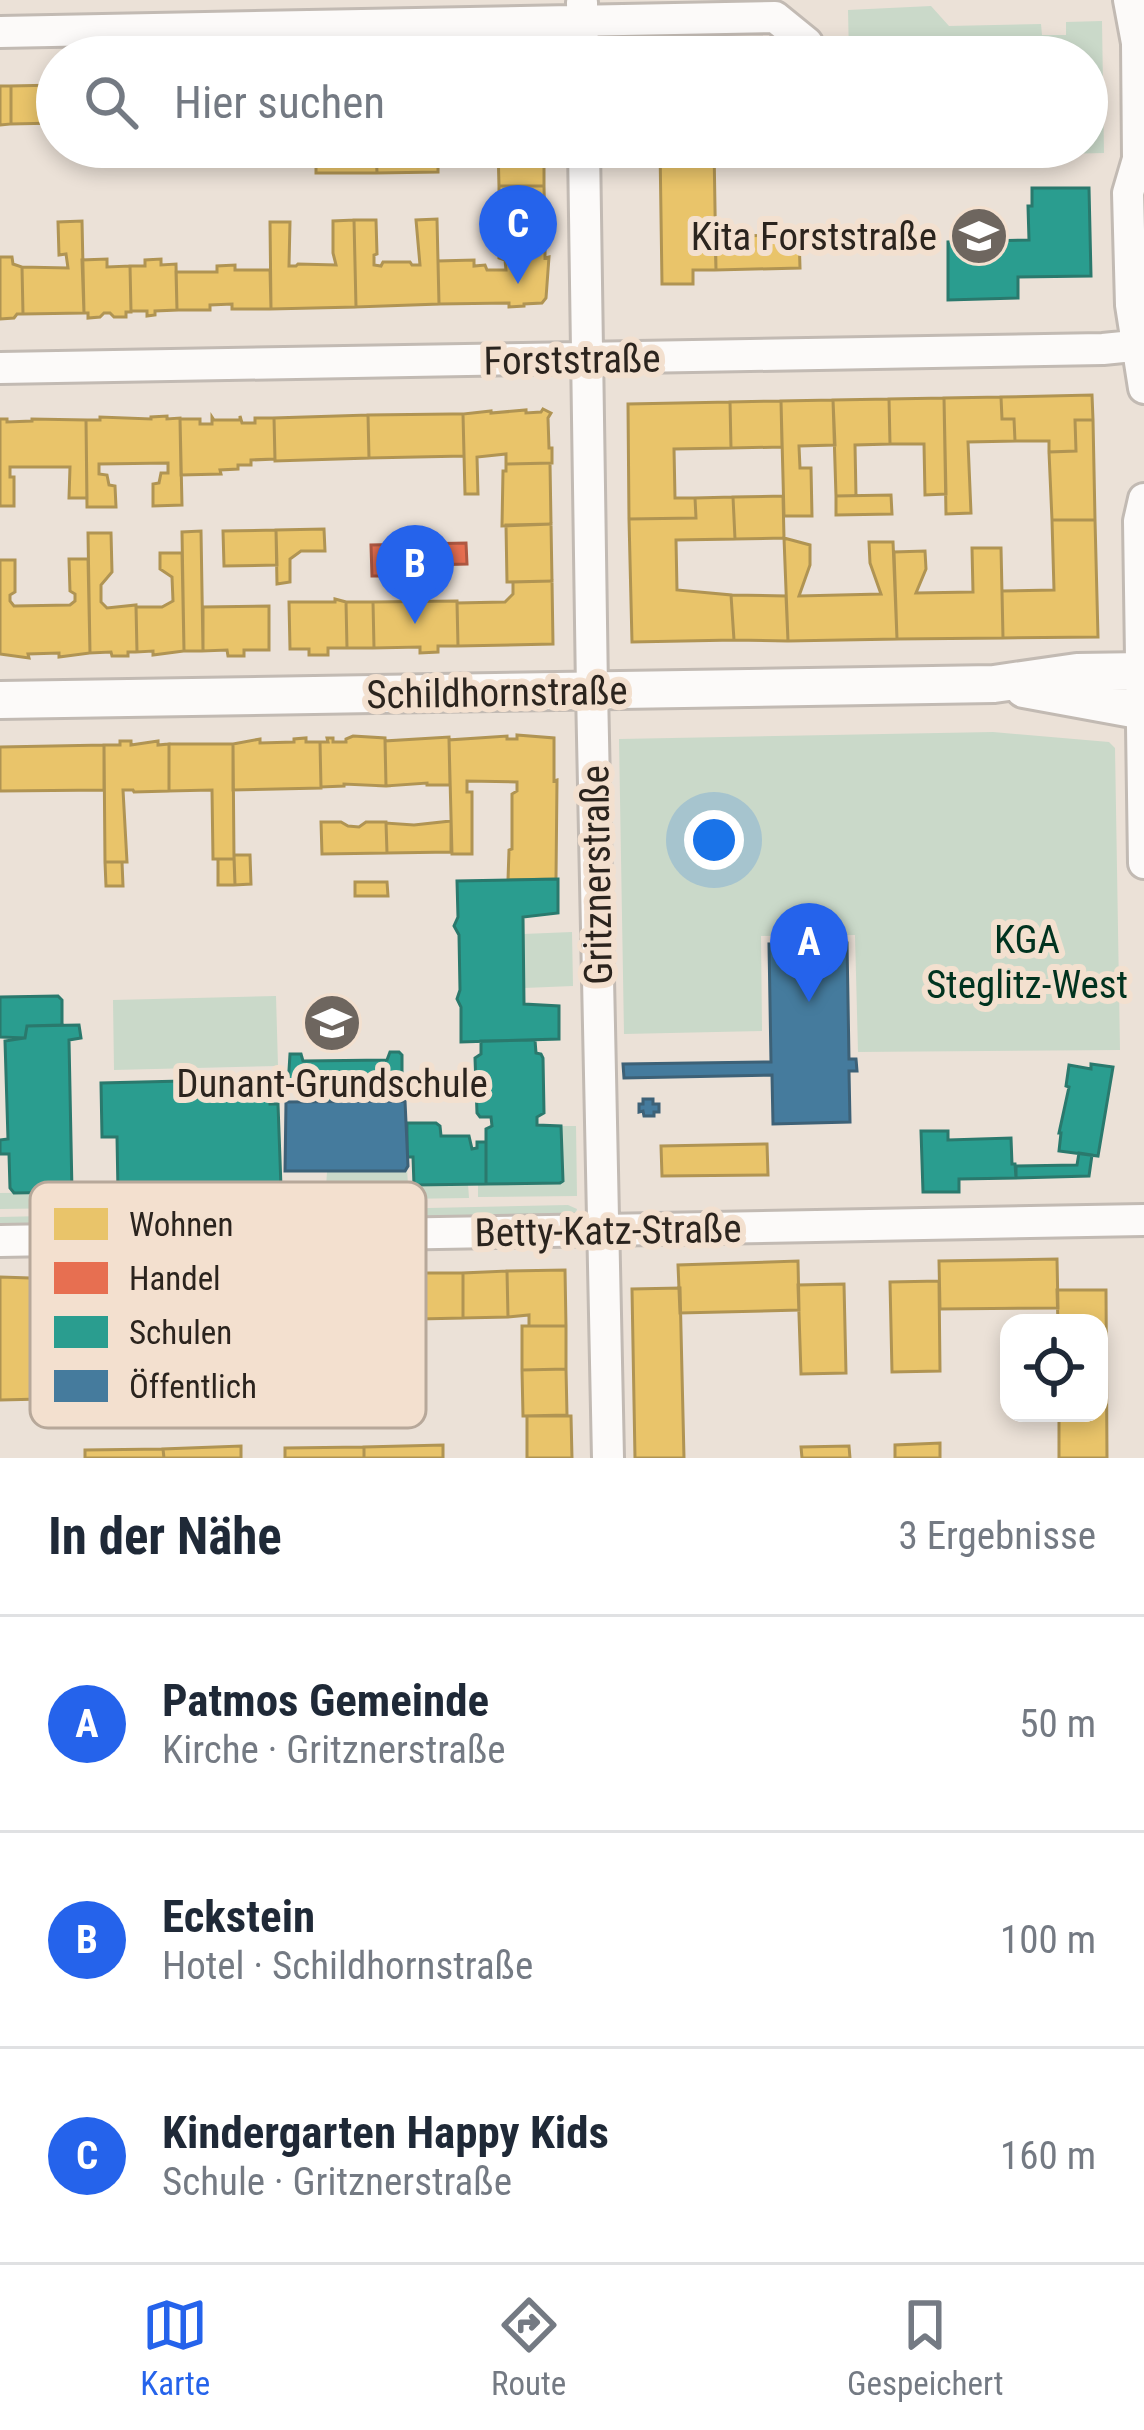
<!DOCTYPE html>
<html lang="de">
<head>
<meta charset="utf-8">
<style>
  body { margin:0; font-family:"Roboto Condensed",sans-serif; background:#f6f6f7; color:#1f2937 }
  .controls { position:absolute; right:36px; bottom:36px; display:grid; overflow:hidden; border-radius:24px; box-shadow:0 6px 18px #0003 }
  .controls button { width:108px; height:108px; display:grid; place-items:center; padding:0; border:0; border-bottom:3px solid #e0e1e3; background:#fff; color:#1f2937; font:60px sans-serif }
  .you { position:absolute; left:714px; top:840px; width:42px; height:42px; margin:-30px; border:9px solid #fff; border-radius:50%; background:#1a73e8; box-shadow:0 0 0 18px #1a73e833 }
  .badge { display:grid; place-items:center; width:78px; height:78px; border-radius:50%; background:#2563eb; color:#fff; font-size:39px; font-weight:700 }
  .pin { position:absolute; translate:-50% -99px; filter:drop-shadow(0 3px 6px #0008) }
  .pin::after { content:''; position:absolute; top:63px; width:42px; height:36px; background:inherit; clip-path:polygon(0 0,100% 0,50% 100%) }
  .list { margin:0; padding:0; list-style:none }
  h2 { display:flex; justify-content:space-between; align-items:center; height:156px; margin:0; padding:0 48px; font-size:51px }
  h2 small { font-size:39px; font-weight:400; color:#747a83 }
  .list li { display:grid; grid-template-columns:78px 1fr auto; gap:36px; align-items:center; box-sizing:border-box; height:216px; padding:0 48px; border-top:3px solid #e0e1e3 }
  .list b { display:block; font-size:45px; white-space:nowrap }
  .list p { margin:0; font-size:39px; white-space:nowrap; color:#747a83 }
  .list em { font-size:39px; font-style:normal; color:#747a83 }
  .icon { flex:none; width:66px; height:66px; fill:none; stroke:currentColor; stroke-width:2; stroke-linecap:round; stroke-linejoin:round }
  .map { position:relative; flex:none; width:1144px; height:1458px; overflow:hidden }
  .search { position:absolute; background:#fff; box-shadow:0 6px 18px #0003; left:36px; right:36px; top:36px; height:132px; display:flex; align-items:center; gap:30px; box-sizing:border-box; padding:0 42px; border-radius:66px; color:#747a83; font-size:45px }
  .sheet { height:804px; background:#fff }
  nav { display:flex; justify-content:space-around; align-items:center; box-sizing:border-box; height:168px; border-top:3px solid #e0e1e3; background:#fff; font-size:33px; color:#747a83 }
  nav a { display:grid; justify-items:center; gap:6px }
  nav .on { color:#2563eb }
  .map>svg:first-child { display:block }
  .green { fill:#cad9c9 }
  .homes { fill:#e9c46a; stroke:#b09453; stroke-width:3 }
  .shops { fill:#e76f51; stroke:#af5842; stroke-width:3 }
  .schools { fill:#2a9d8f; stroke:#2a796d; stroke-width:3 }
  .public { fill:#457b9d; stroke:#3d6177; stroke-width:3 }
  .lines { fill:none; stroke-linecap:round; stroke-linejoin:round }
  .minor-casing { stroke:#c2bab3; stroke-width:36 }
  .major-casing { stroke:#c2bab3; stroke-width:42 }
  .minor { stroke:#fcfaf9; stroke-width:30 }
  .major { stroke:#fcfaf9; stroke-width:36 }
  .labels { text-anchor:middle; stroke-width:12; stroke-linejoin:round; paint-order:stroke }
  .poi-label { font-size:39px; fill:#2b241e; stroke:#f3e0cf; text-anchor:end }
  .street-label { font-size:39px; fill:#2b241e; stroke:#f3e0cf }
  .park-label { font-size:39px; fill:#00331f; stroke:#f3e0cf }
  .key { fill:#f3e0cf; stroke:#b7a89a; stroke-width:3 }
  .key-label { font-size:33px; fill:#2b241e }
</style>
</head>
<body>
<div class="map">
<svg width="1144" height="1458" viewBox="0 0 1144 1458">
  <rect width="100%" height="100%" fill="#ebe1d7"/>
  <!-- green -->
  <path class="green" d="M931 6 949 26 1041 24 1042 35H1066V22L1102 21 1104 153 852 159V147H1087V57H849L848 10Z
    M993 732 1109 742 1115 748 1120 1050 858 1052 855 935 761 936 762 1031 624 1034 619 739Z
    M572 932 573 986 524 988 523 934Z
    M276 996 278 1066 114 1070 113 1000Z
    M561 1126H576L577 1196 478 1197V1184L560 1183 563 1180Z
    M407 1169 408 1185 468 1184 469 1198 399 1199 398 1190 277 1192 275 1198 119 1201 118 1191 326 1187 327 1172Z
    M99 1192V1201L71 1202 70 1208 0 1209V1193Z
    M381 1199 382 1209 568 1205 577 1209 575 1216 129 1224 119 1215V1209L294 1206 295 1200Z
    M88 1209H99L100 1215 90 1224 0 1226V1217L88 1215Z"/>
  <!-- homes -->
  <path class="homes" d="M57 85V123L11 124V86Z
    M0 86H11V124L0 125Z
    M316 147H376L377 173H316Z
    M376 147H438V172L377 173Z
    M498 147H547V157H544V186H499Z
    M660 147H714L716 270H693V284H662Z
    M499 186H544L545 237H496V223H499Z
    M437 219 439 304 356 307 354 220H376L377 254 374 255V265L381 266 383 262H410L412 265H420L416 220Z
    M354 220 356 307 271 309 270 222H290L289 266H296L298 264 336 265 333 253V221Z
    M82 221 84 313 23 314 22 267 68 268 66 254 59 255 58 222Z
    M799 235 800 268 716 270 715 236Z
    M499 237H545V258L549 257 546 298 542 303 524 304V306L509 307V303L439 304 438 261 474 260V266L485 265 487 270H506L505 260 499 258Z
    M0 257H12L13 264 22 267 23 314H17L14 318 0 319Z
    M107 259V267L130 266 131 312H126V317H114L110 313H104L100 317 88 318V313H84L82 260Z
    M161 259V265L176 264 177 310 155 311V315L147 316V311H131L130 266H145V260Z
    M235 265V270H270L271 309H232V304L210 305V310H177L176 272H217V266Z
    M1092 395 1093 420H1075L1076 451 1049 452V441H1015L1014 419H1002L1001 397Z
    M1001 397 1002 419H1014L1015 441 968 442 971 513 946 514 944 398Z
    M944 398 946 494 925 495 924 444H890L889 399Z
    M889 399 890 444 855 445 856 496H836L833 400Z
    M833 400 835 445 799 446 800 468H811L812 516H784L781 401Z
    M781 401 782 447 731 448 730 402Z
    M730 402 731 448 674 449 675 498H695L696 518 629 519 628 404Z
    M543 409 551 413 548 418 549 448H552V463L506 464V454L477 457 478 494H465L463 414 491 411V413L526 410V413L541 412Z
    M452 414H463L464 456 369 458 368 415Z
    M368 415 369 458 275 461 274 418Z
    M167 416V419L180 418 182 505 153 506V484L159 483 161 473H168V463L99 464V474L107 475 109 485 115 486 116 507H87L86 420H100V417L151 419V417Z
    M240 416 242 423H255V418H274L275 459 251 460V465H238V469L220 470 221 474 181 475 180 419H200V424H212V417L214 420H240Z
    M0 419H7V422L32 421V419L86 420 87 498H69L70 467H10V477H14V506H0Z
    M1075 420H1093L1095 520H1052L1049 452 1076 451Z
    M550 463 551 524 502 526 503 471H506V464Z
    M891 495 892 514 836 515V496Z
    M783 496 784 538 735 539 733 497Z
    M733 497 735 539 676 540 677 590 731 595 734 640 632 642 629 519 696 518 695 498Z
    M1052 520H1095L1098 637 1003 638 1002 591 1054 590Z
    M551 524 552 581 507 582 506 525Z
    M324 529 325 551H301L290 559V582L277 584 276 530Z
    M276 530 277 565 224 566 223 531Z
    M201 531 203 651H184L182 532Z
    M88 533H111L112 572 101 585V602L107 608 136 605 137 652H128V656H112L111 652 90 653Z
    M784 538 810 545V565L799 596 881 594 870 563 869 542H893L897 639 788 641Z
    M972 548H1001L1003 638 897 639 894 552 925 551 926 569 916 593 973 592Z
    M160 553H182L184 651 153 655V651L137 652 136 607H162L173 601 172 577 160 569Z
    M69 559H88L90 653 59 657V653L28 654 29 658 0 654V560H15V592L10 595V601L14 606 70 605 75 601V594L70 591Z
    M552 581 553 644 458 646 457 603 505 602 513 594V582Z
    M731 595 786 596 788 641 734 640Z
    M335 599 346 602 347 648H328V655H309V649H290L289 602H335Z
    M457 601 458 646H438V652L420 653V647L374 648 373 602Z
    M346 602H373L374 648H347Z
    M269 606V650H244V656H228L227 650 203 651V607Z
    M517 735 554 738V781L557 780 556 879 508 880 509 850 512 849V794L517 791V782L467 781V792H472V854H452L449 740 507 736V739H517Z
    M353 736 385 738 386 786 344 784V786L321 787 320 742H328L327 738H333V742H346V739Z
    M449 737 450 785H427V783L386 786 385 741Z
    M306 738V742H320L321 788 233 790V744L260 739V743L294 742V739Z
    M120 741H131V745L158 741V745L169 744V791L134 792 133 790H123L127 862H105L104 745H120Z
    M169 744H233L234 859H213L212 790 169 791Z
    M104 745V790L0 791V747Z
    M451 821V852L387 853 386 823 414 825Z
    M321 822H341L348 826 359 827 366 822H386L387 853 322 854Z
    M234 855H250L251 884 235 885Z
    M218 859H234L235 885H218Z
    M105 862H122L123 886H106Z
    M355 882H387L388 896H355Z
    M767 1144 768 1175 662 1176 661 1146Z
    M1057 1259 1058 1308 940 1309 939 1261Z
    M798 1261 799 1310 680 1313 678 1265Z
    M565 1270 566 1326H529V1315L508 1317 507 1271Z
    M507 1271 508 1317 463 1318V1273Z
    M418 1273H463V1318L419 1319Z
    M0 1277 60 1279 61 1327 35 1325 41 1399 0 1400Z
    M939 1281 940 1371 892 1372 890 1282Z
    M844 1284 846 1373 801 1374 798 1285Z
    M680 1288 684 1458H635L632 1289Z
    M1057 1290H1106L1107 1458H1059V1413H1099V1323H1058Z
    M522 1326H566V1369L522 1370Z
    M566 1369 567 1415 523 1416 522 1370Z
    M527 1416H571L572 1458H527Z
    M940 1443V1458H895V1445Z
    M443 1445V1458H364V1447Z
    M241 1446V1458H164L163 1449Z
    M849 1446 850 1458H802L801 1447Z
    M364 1447V1458H285V1448Z
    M163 1449 164 1458H85V1450Z"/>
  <!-- shops -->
  <path class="shops" d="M466 543 467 564 384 566V576H372L371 545Z"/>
  <!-- schools -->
  <path class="schools" d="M1032 188H1089L1091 276 1018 277V298L948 300V242L1029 240 1028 206H1032Z
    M558 879V913L523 917 524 1004 559 1006V1039L461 1042V1007L457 999 460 990 459 935 454 926 458 917 457 881Z
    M58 996 62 1000V1025L27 1026 25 1038 0 1037V997Z
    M79 1025 81 1038 69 1040 72 1192 14 1193 10 1188 9 1154H0V1140L8 1139 5 1041 25 1038 27 1026Z
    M535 1040 536 1053 541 1054 543 1058 544 1113 537 1117V1125L561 1126 563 1181 560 1183 486 1184V1129L492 1126 491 1117H480L477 1113 475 1058 481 1054V1041Z
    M390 1052H399L402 1055V1083L398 1086H389L390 1101 301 1102V1088L288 1087 290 1054H301L303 1061 387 1060Z
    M1091 1064 1113 1067 1098 1156 1059 1151 1061 1133H1059L1069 1087 1066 1086 1069 1065 1091 1069Z
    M269 1079 270 1104H278L281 1187 118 1191 117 1137H102L101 1083Z
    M407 1123H436L440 1126 441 1136H469L472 1149 477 1148V1142H486V1184L414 1185 413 1157H407Z
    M921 1131H948V1140L1011 1138 1012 1164H1015L1016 1178 959 1179V1192H923Z
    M1079 1153 1092 1155 1089 1176 1016 1178V1166L1077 1165Z"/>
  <!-- public -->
  <path class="public" d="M847 943 849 1059H856L857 1071H849L850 1122 773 1124 772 1075 624 1078 623 1064 771 1062 769 944Z
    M643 1099H653V1104H659V1112H654V1116H644L643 1111 639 1112V1104H643Z
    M405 1101 408 1166 405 1171H285L286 1102Z"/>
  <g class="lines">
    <!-- minor casing -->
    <g class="minor-casing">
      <path id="minor" d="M1129 0 1137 43 1138 159 1128 193 1131 305 1144 388
        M582 3 583 57
        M0 32 775 17 807 43
        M584 147 592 690 608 1458
        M0 368 1103 349 1144 345
        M1144 499 1139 521 1144 863
        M0 1241 1144 1220"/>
    </g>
    <!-- major casing -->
    <g class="major-casing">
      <path id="major" d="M1024 689 1144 711
        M0 700 994 684 1077 672 1144 671"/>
    </g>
    <!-- minor -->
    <use href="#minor" class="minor"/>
    <!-- major -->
    <use href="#major" class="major"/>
  </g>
  <!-- icons -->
  <defs>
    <g id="school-disc" transform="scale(3)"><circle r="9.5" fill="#6e665f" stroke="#f3e0cf"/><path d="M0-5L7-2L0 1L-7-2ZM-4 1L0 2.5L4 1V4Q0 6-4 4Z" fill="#fff"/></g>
  </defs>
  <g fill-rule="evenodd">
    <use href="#school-disc" x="979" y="236"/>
    <use href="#school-disc" x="332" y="1023"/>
  </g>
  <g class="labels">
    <!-- poi labels -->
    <g class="poi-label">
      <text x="937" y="250">Kita Forststraße</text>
      <text x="332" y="1097" text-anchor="middle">Dunant-Grundschule</text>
    </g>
    <!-- street labels -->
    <g class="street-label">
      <text transform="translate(572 359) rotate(-1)" y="14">Forststraße</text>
      <text transform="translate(497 692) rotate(-1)" y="14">Schildhornstraße</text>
      <text transform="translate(596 875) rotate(-91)" y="14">Gritznerstraße</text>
      <text transform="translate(608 1230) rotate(-1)" y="14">Betty-Katz-Straße</text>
    </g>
    <!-- park labels -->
    <g class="park-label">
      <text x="1027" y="953">KGA<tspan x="1027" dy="45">Steglitz-West</tspan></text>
    </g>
  </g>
  <!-- legend -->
  <rect x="30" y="1182" width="396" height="246" rx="18" class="key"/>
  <rect x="54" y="1208" width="54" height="32" fill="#e9c46a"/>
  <rect x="54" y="1262" width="54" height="32" fill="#e76f51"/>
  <rect x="54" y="1316" width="54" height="32" fill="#2a9d8f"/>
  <rect x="54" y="1370" width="54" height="32" fill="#457b9d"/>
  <g class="key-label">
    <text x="129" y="1236">Wohnen</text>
    <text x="129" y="1290">Handel</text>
    <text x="129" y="1344">Schulen</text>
    <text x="129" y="1398">Öffentlich</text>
  </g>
</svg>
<div class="controls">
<button><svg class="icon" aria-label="locate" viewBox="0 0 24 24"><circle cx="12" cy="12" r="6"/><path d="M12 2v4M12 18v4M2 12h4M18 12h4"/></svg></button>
</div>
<div class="you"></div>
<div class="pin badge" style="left:809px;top:1002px">A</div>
<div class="pin badge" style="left:415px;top:624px">B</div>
<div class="pin badge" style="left:518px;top:284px">C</div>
<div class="search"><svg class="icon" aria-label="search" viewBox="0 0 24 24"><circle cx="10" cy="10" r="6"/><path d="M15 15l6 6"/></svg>Hier suchen</div>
</div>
<section class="sheet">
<h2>In der Nähe<small>3 Ergebnisse</small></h2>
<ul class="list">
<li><span class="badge">A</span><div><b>Patmos Gemeinde</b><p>Kirche · Gritznerstraße</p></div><em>50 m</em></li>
<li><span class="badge">B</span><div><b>Eckstein</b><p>Hotel · Schildhornstraße</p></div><em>100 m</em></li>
<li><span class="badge">C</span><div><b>Kindergarten Happy Kids</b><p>Schule · Gritznerstraße</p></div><em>160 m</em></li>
</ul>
</section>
<nav>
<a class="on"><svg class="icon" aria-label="map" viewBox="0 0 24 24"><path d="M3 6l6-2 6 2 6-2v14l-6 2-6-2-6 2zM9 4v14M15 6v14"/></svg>Karte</a>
<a><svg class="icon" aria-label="directions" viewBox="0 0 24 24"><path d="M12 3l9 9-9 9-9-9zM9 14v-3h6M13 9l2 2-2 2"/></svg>Route</a>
<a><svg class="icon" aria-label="saved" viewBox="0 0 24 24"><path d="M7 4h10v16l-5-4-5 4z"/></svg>Gespeichert</a>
</nav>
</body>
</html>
